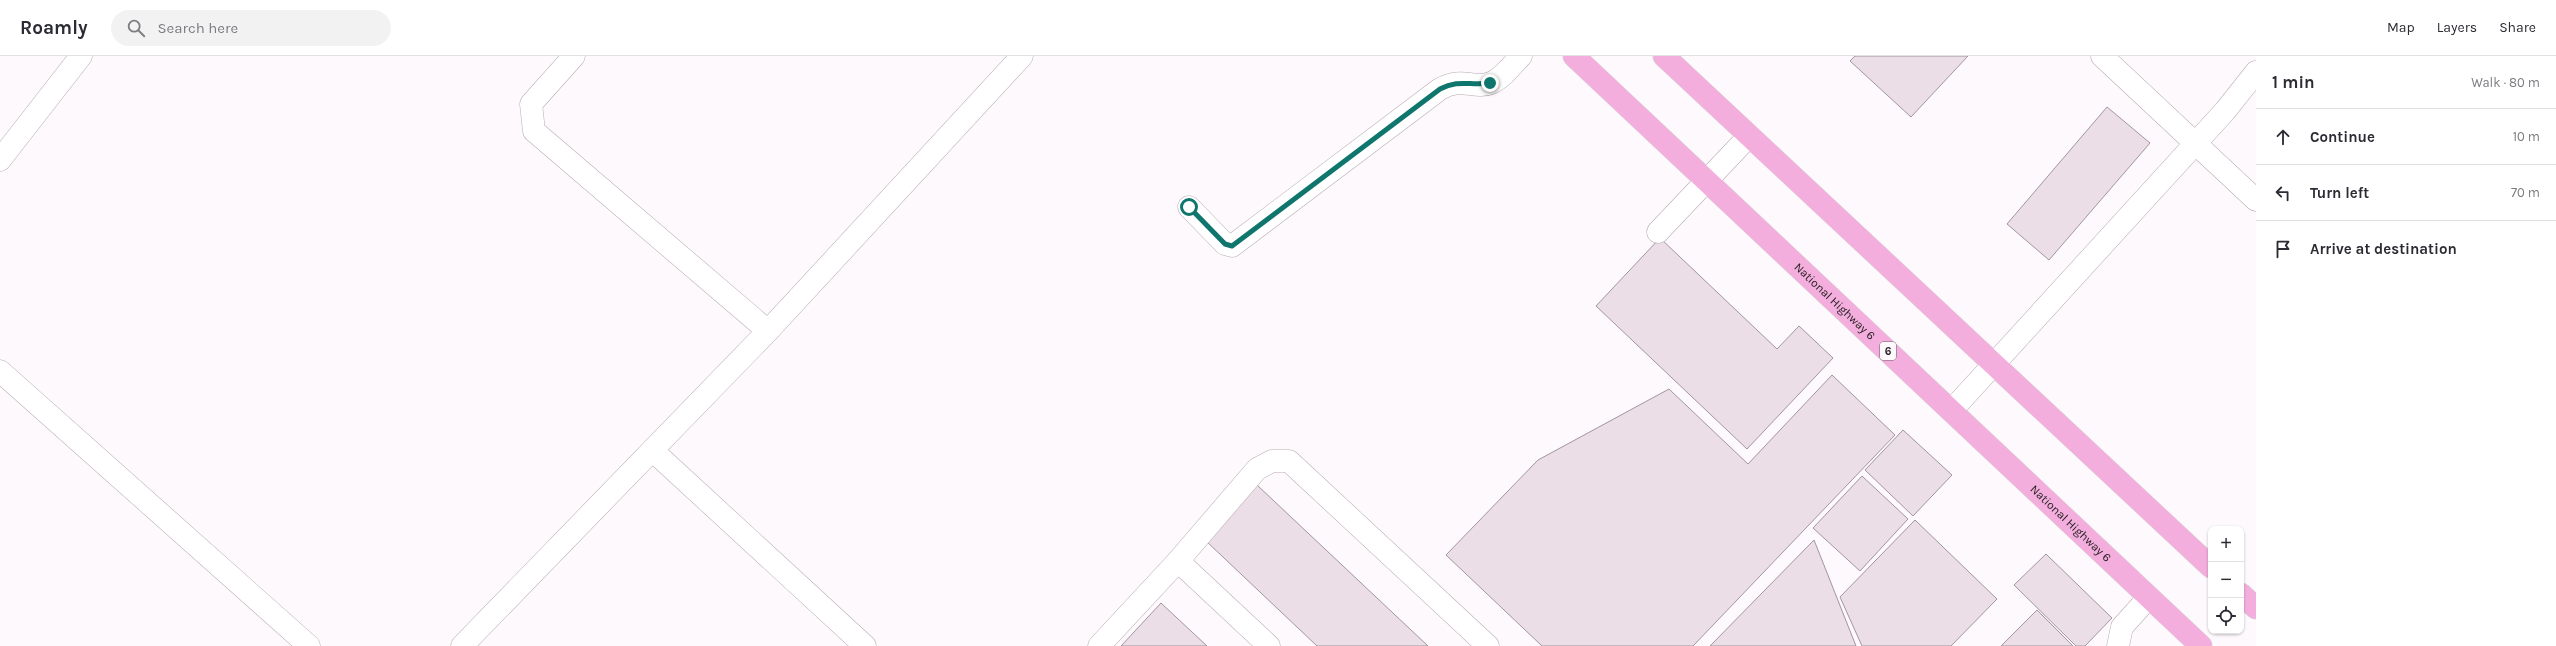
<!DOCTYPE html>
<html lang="en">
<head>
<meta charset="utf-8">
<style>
  body { margin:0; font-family:Karla,sans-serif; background:#f2f2f3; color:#2b2b33 }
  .controls { position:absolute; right:12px; bottom:12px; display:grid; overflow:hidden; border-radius:8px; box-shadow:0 1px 3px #0004 }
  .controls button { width:36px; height:36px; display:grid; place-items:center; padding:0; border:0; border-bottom:1px solid #e1e1e2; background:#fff; color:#2b2b33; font:20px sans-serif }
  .stop { position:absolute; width:12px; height:12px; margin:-9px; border:3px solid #0f766e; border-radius:50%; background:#fff }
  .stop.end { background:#0f766e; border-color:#fff; box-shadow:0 1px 4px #0008 }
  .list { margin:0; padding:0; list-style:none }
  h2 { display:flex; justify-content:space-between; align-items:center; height:52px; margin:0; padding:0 16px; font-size:17px }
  h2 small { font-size:13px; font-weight:400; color:#7c7c81 }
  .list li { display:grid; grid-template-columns:26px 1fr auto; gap:12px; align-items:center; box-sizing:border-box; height:56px; padding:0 16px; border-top:1px solid #e1e1e2 }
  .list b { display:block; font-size:15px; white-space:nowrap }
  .list em { font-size:13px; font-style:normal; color:#7c7c81 }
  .icon { flex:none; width:22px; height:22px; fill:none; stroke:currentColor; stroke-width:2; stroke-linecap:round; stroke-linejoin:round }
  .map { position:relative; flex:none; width:2256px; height:590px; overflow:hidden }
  header { display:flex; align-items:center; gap:24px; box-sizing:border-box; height:56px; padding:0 20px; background:#fff; border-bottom:1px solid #e1e1e2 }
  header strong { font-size:19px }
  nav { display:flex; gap:22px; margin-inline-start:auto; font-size:14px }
  .search { width:280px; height:36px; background:#f2f2f3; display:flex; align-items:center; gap:10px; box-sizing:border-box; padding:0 14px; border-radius:22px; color:#7c7c81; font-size:15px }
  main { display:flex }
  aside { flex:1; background:#fff }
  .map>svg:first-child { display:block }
  .building { fill:#ebdee6; stroke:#a1969d }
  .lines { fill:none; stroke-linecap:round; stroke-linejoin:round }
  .minor-casing { stroke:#b7abb2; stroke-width:23 }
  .highway-casing { stroke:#d8d7d8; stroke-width:23 }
  .minor { stroke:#fff; stroke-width:22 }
  .highway { stroke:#f4aedd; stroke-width:22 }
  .route { stroke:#0f766e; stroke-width:5 }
  .labels { text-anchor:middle; stroke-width:3; stroke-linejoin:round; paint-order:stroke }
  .shield { fill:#fef9fc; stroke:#686266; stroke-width:1 }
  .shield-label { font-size:11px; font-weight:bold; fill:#272225 }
  .street-label { font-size:12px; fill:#272225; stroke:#fef9fc }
</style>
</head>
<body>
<header>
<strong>Roamly</strong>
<div class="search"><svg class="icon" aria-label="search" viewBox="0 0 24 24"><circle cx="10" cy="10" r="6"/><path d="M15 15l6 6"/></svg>Search here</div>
<nav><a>Map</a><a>Layers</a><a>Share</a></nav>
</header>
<main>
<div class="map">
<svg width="2256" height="590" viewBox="0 0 2256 590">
  <rect width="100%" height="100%" fill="#fef9fc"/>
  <!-- building -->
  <path class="building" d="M1855 0H1968L1911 61 1850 5Z
    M2107 51 2150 87 2049 204 2007 168Z
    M1660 182 1777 293 1799 270 1833 302 1747 393 1596 250Z
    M1832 319 1895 379 1693 590H1542L1446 499 1538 404 1669 333 1748 408Z
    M1903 374 1952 419 1913 460 1865 414Z
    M1862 420 1908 463 1860 515 1813 472Z
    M1257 429 1428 590H1317L1205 484Z
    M1915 464 1997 543 1951 590H1862L1840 541Z
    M1814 484 1856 590H1710Z
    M2046 498 2112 562 2085 590H2076L2014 529Z
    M1161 547 1207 590H1121Z
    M2037 554 2073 590H2001Z"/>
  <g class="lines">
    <!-- minor casing -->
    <g class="minor-casing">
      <path id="minor" d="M574 0 531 48 534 75 768 275 1022 0
        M2102 0 2256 144
        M0 104 81 0
        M1189 151 1225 188 1232 190 1440 33C1463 20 1474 34 1491 27 1503 22 1512 9 1521 0
        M1658 176 1749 80
        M0 315 309 590
        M1952 354 2225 55 2256 16
        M652 394 865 590
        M1178 505 1269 590
        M462 590 768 275
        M1099 590 1178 505 1257 413 1272 405H1289L1488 590
        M2118 590 2122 571 2149 541"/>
    </g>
    <!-- highway casing -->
    <g class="highway-casing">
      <g id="highway">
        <path id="s1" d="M1574 0 2201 590"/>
        <path d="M1664 0 2211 511"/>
        <path d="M2241 538 2256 552"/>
      </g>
    </g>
    <!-- minor -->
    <use href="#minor" class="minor"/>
    <!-- highway -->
    <use href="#highway" class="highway"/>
  </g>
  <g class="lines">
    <!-- route -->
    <path class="route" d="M1189 151 1225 188 1232 190 1440 33C1459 23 1470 30 1490 27"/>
  </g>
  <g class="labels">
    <!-- shield labels -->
    <rect class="shield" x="1880" y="286" width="16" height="18" rx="3"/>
    <g class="shield-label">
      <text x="1888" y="299">6</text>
    </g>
    <!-- street labels -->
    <g class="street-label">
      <text dy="4" stroke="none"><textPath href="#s1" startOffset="358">National Highway 6</textPath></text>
      <text dy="4" stroke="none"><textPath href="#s1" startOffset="682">National Highway 6</textPath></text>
    </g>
  </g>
</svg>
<div class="controls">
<button>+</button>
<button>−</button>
<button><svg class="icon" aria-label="locate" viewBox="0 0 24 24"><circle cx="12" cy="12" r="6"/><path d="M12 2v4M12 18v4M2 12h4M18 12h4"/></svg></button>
</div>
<div class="stop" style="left:1189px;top:151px"></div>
<div class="stop end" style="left:1490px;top:27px"></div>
</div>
<aside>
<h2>1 min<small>Walk · 80 m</small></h2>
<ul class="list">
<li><svg class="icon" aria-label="ahead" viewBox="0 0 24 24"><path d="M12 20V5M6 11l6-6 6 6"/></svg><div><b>Continue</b></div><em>10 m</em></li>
<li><svg class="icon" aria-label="left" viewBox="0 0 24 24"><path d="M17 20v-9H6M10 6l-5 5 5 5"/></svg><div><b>Turn left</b></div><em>70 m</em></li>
<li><svg class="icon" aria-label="arrive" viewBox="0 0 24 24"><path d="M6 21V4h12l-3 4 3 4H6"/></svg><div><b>Arrive at destination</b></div></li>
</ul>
</aside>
</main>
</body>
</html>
